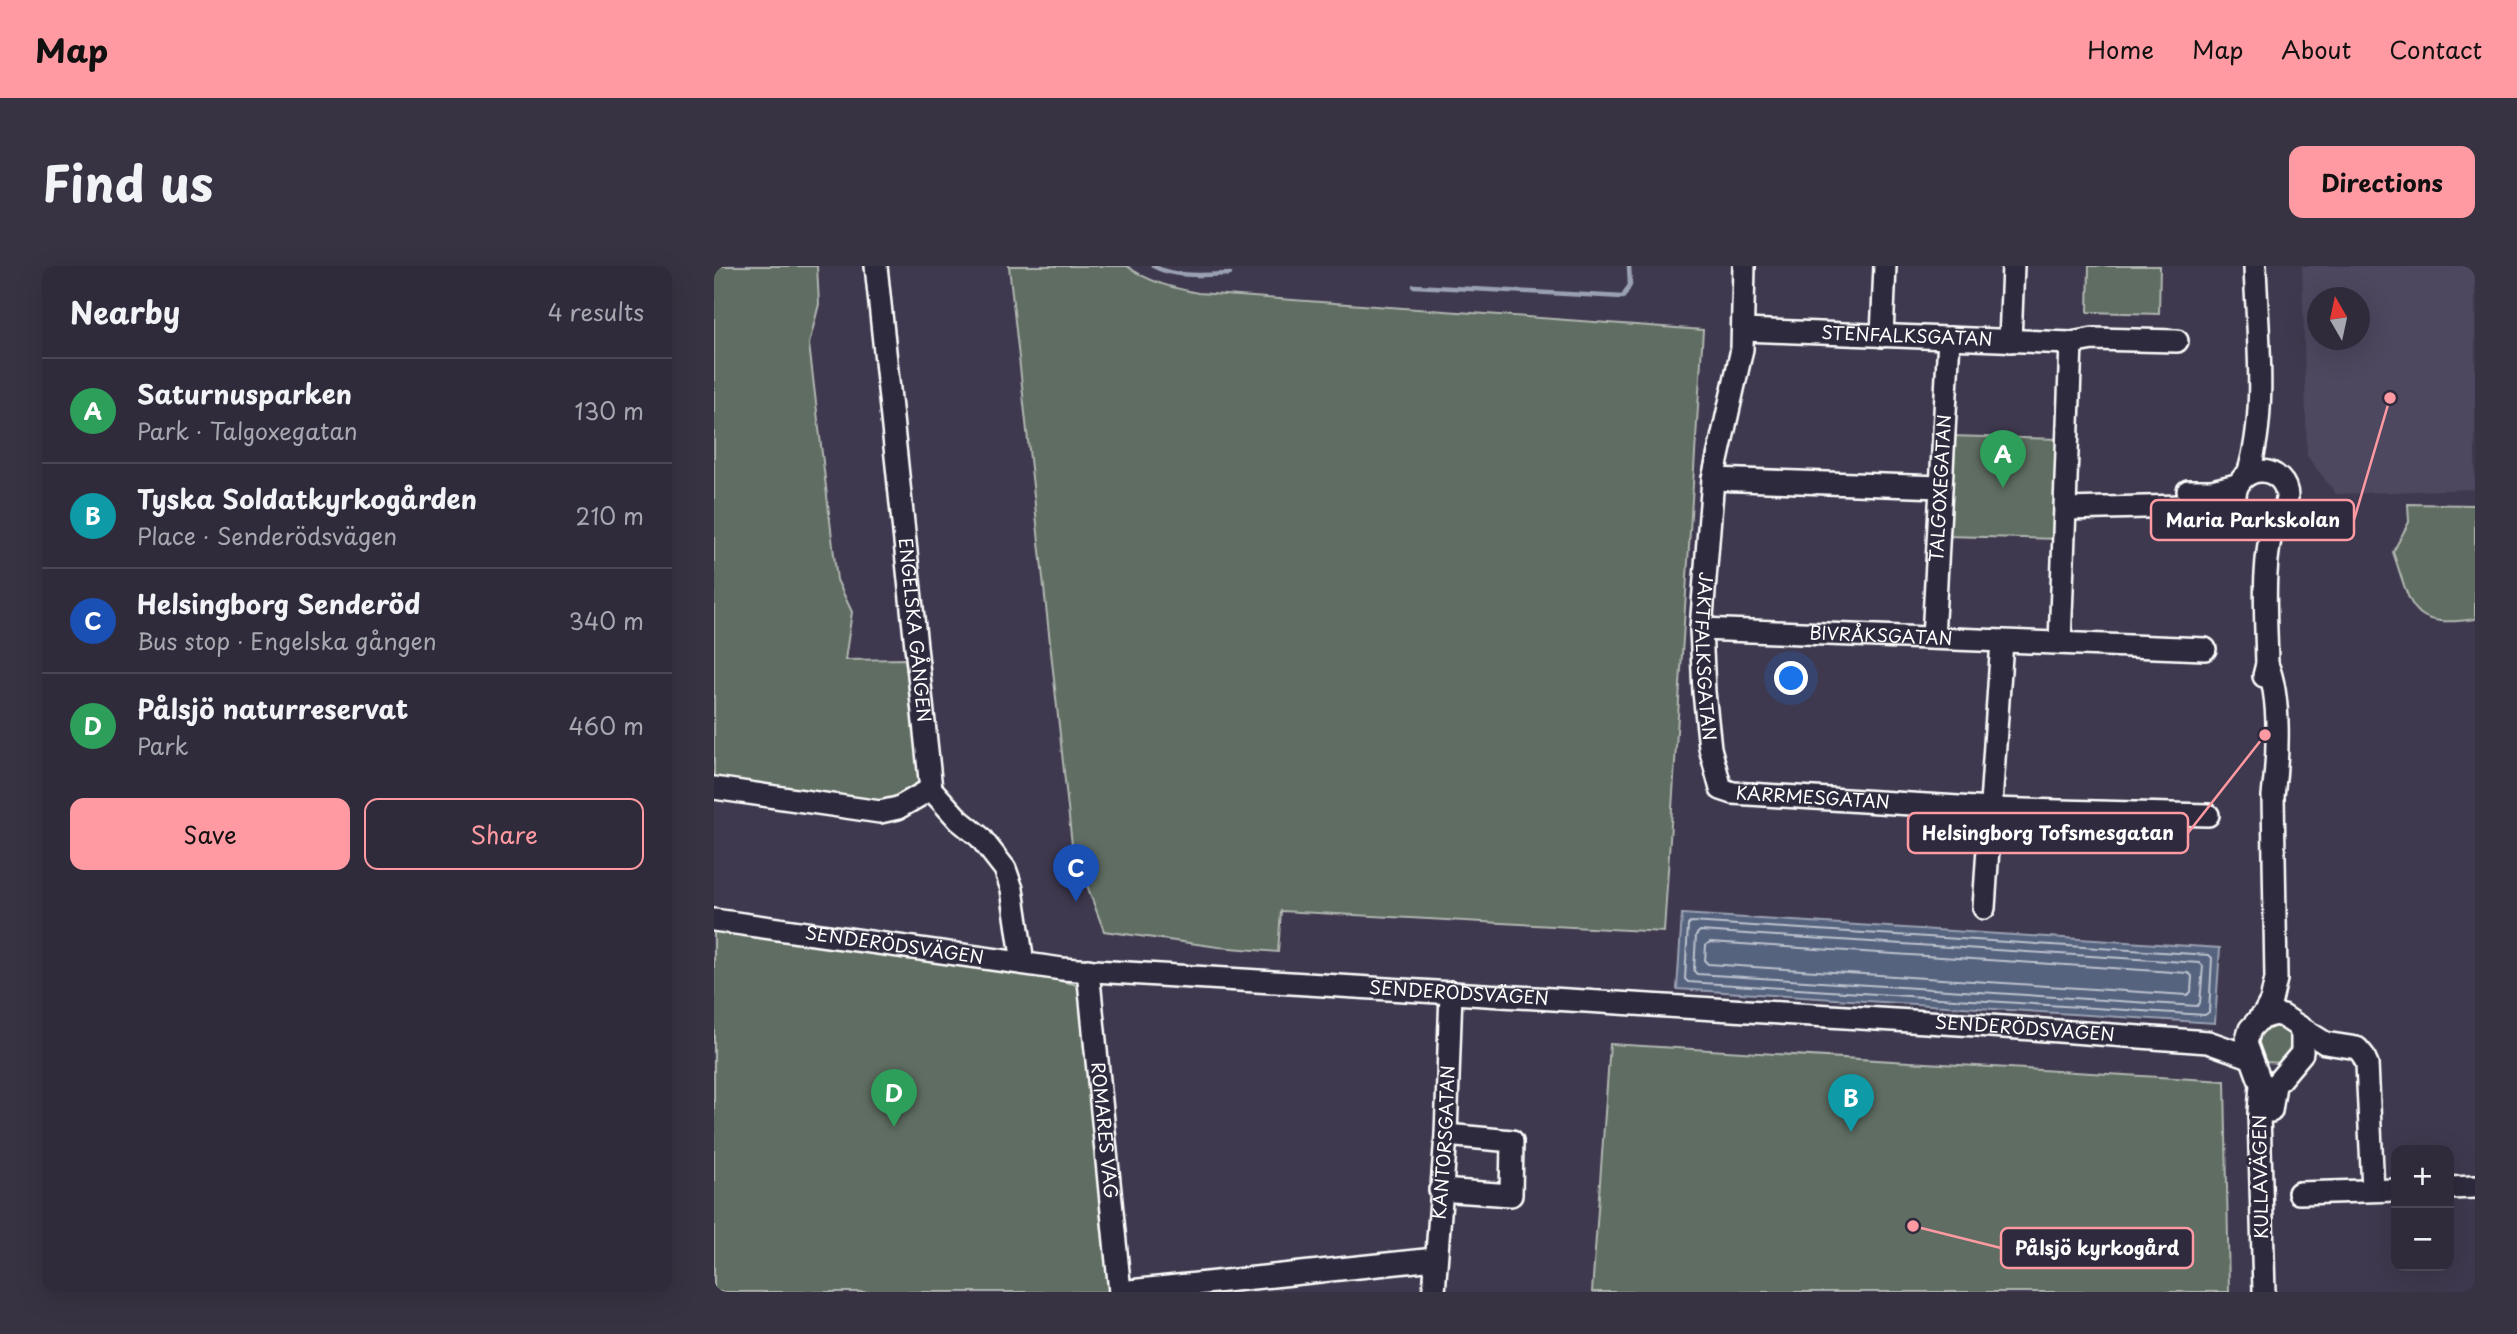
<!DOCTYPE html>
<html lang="en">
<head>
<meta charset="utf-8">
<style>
  body { margin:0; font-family:"Playpen Sans",sans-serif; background:#373342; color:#f1f3f6 }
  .controls { position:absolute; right:21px; bottom:21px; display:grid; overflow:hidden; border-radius:14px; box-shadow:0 7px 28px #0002 }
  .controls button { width:63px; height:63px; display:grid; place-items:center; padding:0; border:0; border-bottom:2px solid #4a4755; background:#2f2b3b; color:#f1f3f6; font:35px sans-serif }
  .compass { position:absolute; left:1593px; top:21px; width:63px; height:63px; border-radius:50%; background:#2f2b3b; box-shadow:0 7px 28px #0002; rotate:351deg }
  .you { position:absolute; left:1078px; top:413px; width:24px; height:24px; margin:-18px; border:5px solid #fff; border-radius:50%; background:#1a73e8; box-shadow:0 0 0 10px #1a73e833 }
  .badge { display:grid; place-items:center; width:46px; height:46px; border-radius:50%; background:#ff9aa2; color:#fff; font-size:23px; font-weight:700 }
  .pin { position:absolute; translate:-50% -58px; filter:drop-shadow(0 2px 4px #0008) }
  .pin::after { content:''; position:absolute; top:37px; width:24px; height:21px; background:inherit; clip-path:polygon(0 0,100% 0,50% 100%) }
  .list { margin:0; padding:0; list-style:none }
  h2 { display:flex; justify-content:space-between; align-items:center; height:91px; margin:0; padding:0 28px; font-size:30px }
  h2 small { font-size:23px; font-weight:400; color:#a7a7af }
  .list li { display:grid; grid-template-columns:46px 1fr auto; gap:21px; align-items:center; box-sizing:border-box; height:105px; padding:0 28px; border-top:2px solid #4a4755 }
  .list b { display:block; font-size:26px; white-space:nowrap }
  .list p { margin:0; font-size:23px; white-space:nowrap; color:#a7a7af }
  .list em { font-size:23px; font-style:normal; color:#a7a7af }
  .actions { display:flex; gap:14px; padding:21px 28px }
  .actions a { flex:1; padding:16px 0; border:2px solid #ff9aa2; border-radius:14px; text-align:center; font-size:24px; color:#ff9aa2 }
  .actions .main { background:#ff9aa2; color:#111 }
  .map { position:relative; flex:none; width:1761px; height:1026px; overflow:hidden; border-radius:14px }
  header { display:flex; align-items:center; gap:42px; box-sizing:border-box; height:98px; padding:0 35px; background:#ff9aa2; color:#111 }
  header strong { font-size:33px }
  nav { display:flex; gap:38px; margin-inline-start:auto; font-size:24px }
  .intro { display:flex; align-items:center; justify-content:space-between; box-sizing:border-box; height:168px; padding:0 42px }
  h1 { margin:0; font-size:49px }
  .button { padding:18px 32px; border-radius:14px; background:#ff9aa2; color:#111; font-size:24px; font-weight:700 }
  main { display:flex; gap:42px; padding:0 42px }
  aside { flex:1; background:#2f2b3b; border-radius:14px; box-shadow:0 7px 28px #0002 }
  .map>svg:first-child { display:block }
  .built { fill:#4e475f; fill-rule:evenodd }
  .green { fill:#606d62; stroke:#b0b6b0; stroke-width:2 }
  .water { fill:#56637f; stroke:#9aa1b2; stroke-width:2 }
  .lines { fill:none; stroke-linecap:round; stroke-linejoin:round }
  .shore { stroke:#bbc1cc; stroke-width:2 }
  .stream { stroke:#9aa1b2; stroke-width:4.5 }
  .minor-casing { stroke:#fff; stroke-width:26 }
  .minor { stroke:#2f2a3d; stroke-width:21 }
  .labels { text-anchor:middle; stroke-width:6; stroke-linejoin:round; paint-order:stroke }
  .street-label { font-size:18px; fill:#fff; stroke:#2f2a3d }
  .leader { fill:none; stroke:#ff9aa2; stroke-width:2.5 }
  .callout-dot { fill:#ff9aa2; stroke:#2f2a3d; stroke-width:2.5 }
  .callout { fill:#2f2a3d; stroke:#ff9aa2; stroke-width:2.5 }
  .callout-label { font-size:19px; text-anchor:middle; font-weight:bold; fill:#fff }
</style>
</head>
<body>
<header>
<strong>Map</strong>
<nav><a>Home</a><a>Map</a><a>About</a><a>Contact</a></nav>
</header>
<div class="intro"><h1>Find us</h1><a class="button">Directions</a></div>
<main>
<aside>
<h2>Nearby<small>4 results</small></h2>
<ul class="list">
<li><span class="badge" style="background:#2e9e5b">A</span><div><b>Saturnusparken</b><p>Park · Talgoxegatan</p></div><em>130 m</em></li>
<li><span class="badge" style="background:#0f9aa8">B</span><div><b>Tyska Soldatkyrkogården</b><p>Place · Senderödsvägen</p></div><em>210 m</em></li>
<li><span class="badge" style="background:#1a4fb4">C</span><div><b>Helsingborg Senderöd</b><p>Bus stop · Engelska gången</p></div><em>340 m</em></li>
<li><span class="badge" style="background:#2e9e5b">D</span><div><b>Pålsjö naturreservat</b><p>Park</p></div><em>460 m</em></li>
</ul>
<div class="actions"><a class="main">Save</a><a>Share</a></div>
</aside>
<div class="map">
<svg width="1761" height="1026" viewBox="0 0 1761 1026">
  <rect width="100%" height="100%" fill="#3f394f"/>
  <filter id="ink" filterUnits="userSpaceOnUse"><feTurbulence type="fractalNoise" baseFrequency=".0143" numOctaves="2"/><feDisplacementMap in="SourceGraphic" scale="14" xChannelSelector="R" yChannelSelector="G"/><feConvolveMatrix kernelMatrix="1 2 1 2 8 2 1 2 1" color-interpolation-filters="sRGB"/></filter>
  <g filter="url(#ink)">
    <!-- built -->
    <path class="built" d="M1588 0H1761V223L1622 228 1593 190ZM1604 32H1646V74H1604Z"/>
    <!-- green -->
    <path class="green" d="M0 0H103L105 38 95 78 123 314 138 346 131 394 191 393 207 515 173 537 0 512Z
      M295 0H413C434 16 459 22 484 27L989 64 950 666 567 645 564 686 504 681 390 665 358 579Z
      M1375 0H1446L1445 48 1374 46Z
      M1235 170 1345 173 1343 273 1232 270Z
      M1694 238 1761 239V353C1695 363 1698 341 1679 286L1695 256Z
      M0 645 344 696 346 715 360 718 368 725 399 1026H0Z
      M1572 757 1583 778 1568 797 1551 796 1541 783 1547 760Z
      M896 778 1511 815 1515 1026H878Z"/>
    <!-- water -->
    <path class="water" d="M968 648 1506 682 1501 757 963 723Z"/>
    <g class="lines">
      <!-- shore -->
      <path class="shore" d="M977 656 1495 689 1498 692 1495 746 1491 749 974 716 971 713 974 659Z
        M986 665 1486 697 1489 700 1486 737 1483 740 983 708 980 705 982 669Z
        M996 676 1474 707 1478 710 1477 726 1473 729 994 698 991 695 992 679Z"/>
      <!-- stream -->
      <path class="stream" d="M439 0C461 12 491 9 516 8
        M700 20 909 31 916 19 915 0"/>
      <!-- minor casing -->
      <g class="minor-casing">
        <g id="minor">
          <path id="s1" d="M162 0 217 523 245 554 266 571 291 603 298 623 309 697"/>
          <path id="s2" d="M1030 0 1028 83 999 213 987 363 990 426 996 482 1007 523 1019 527 1277 543 1494 549"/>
          <path id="s3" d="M1029 64 1357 77 1379 73 1463 75"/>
          <path d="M1168 70 1171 0"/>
          <path d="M1296 75 1299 0"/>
          <circle cx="1547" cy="231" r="26"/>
          <path d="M1534 208C1554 147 1543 64 1541 0"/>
          <path d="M999 213 1227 221"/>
          <path d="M1474 225H1498L1523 219"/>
          <path d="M1352 243 1508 239 1523 242"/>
          <path id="s4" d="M987 363 1491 383"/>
          <path id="s5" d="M1219 372 1235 72"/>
          <path d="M1346 377 1357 77"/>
          <path d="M1550 410 1553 398C1552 349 1547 299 1561 252"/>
          <path d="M0 522 166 546 184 542 217 523"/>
          <path d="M1270 642 1288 375"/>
          <path id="s6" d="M0 654 348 703 1262 759 1494 776 1536 791"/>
          <path id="s7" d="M374 704 406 1026"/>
          <path d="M1544 754 1560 748 1569 750 1584 760 1588 769V787L1561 819 1557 845"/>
          <path d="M1584 760 1611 777 1643 782 1649 789 1653 798 1659 924"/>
          <path d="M1735 922 1761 921"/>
          <path d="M726 924 797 929 798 875 732 869"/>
          <path d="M1585 927 1682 924"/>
          <path d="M406 1026 721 993"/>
          <path id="s8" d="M720 1026 732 869 737 726"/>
          <path d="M1550 1026 1545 846 1547 818 1532 777 1536 763 1550 748 1557 735 1562 713 1559 530C1564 493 1567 431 1553 398"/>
        </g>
      </g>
      <!-- minor -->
      <use href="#minor" class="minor"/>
    </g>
  </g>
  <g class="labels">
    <!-- street labels -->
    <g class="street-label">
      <text dy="6" stroke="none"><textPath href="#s3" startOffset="164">STENFALKSGATAN</textPath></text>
      <text dy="6" stroke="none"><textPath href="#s5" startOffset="150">TALGOXEGATAN</textPath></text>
      <text dy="6" stroke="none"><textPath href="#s1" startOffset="366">ENGELSKA GÅNGEN</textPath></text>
      <text dy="6" stroke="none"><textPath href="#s4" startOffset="180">BIVRÅKSGATAN</textPath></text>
      <text dy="6" stroke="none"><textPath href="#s2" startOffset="394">JAKTFALKSGATAN</textPath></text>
      <text dy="6" stroke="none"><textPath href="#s2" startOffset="621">KÄRRMESGATAN</textPath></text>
      <text dy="6" stroke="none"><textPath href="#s6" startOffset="182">SENDERÖDSVÄGEN</textPath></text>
      <text dy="6" stroke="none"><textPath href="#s6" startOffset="749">SENDERÖDSVÄGEN</textPath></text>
      <text dy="6" stroke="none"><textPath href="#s6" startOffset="1316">SENDERÖDSVÄGEN</textPath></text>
      <text dy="6" stroke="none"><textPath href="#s7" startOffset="161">ROMARES VÄG</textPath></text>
      <text dy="6" stroke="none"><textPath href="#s8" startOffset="150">KANTORSGATAN</textPath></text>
      <text transform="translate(1547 911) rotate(-91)" y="6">KULLAVÄGEN</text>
    </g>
  </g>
  <!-- callouts -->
  <path class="leader" d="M1676 132L1640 254M1551 469L1474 567M1199 960L1287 982"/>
  <g class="callout-dot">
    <circle cx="1676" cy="132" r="7"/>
    <circle cx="1551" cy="469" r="7"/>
    <circle cx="1199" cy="960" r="7"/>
  </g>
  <g class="callout">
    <rect x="1437" y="234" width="203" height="40" rx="7"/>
    <rect x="1194" y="547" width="280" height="40" rx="7"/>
    <rect x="1287" y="962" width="192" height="40" rx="7"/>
  </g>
  <g class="callout-label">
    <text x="1539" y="261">Maria Parkskolan</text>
    <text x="1334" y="574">Helsingborg Tofsmesgatan</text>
    <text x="1383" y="989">Pålsjö kyrkogård</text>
  </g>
</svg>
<div class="controls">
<button>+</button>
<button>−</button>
</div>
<svg class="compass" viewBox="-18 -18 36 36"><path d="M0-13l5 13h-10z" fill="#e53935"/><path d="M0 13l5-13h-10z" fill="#a7a7af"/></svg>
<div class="you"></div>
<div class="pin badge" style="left:1289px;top:222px;background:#2e9e5b">A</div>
<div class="pin badge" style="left:1137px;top:866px;background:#0f9aa8">B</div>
<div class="pin badge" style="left:362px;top:636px;background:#1a4fb4">C</div>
<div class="pin badge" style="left:180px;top:861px;background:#2e9e5b">D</div>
</div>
</main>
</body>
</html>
